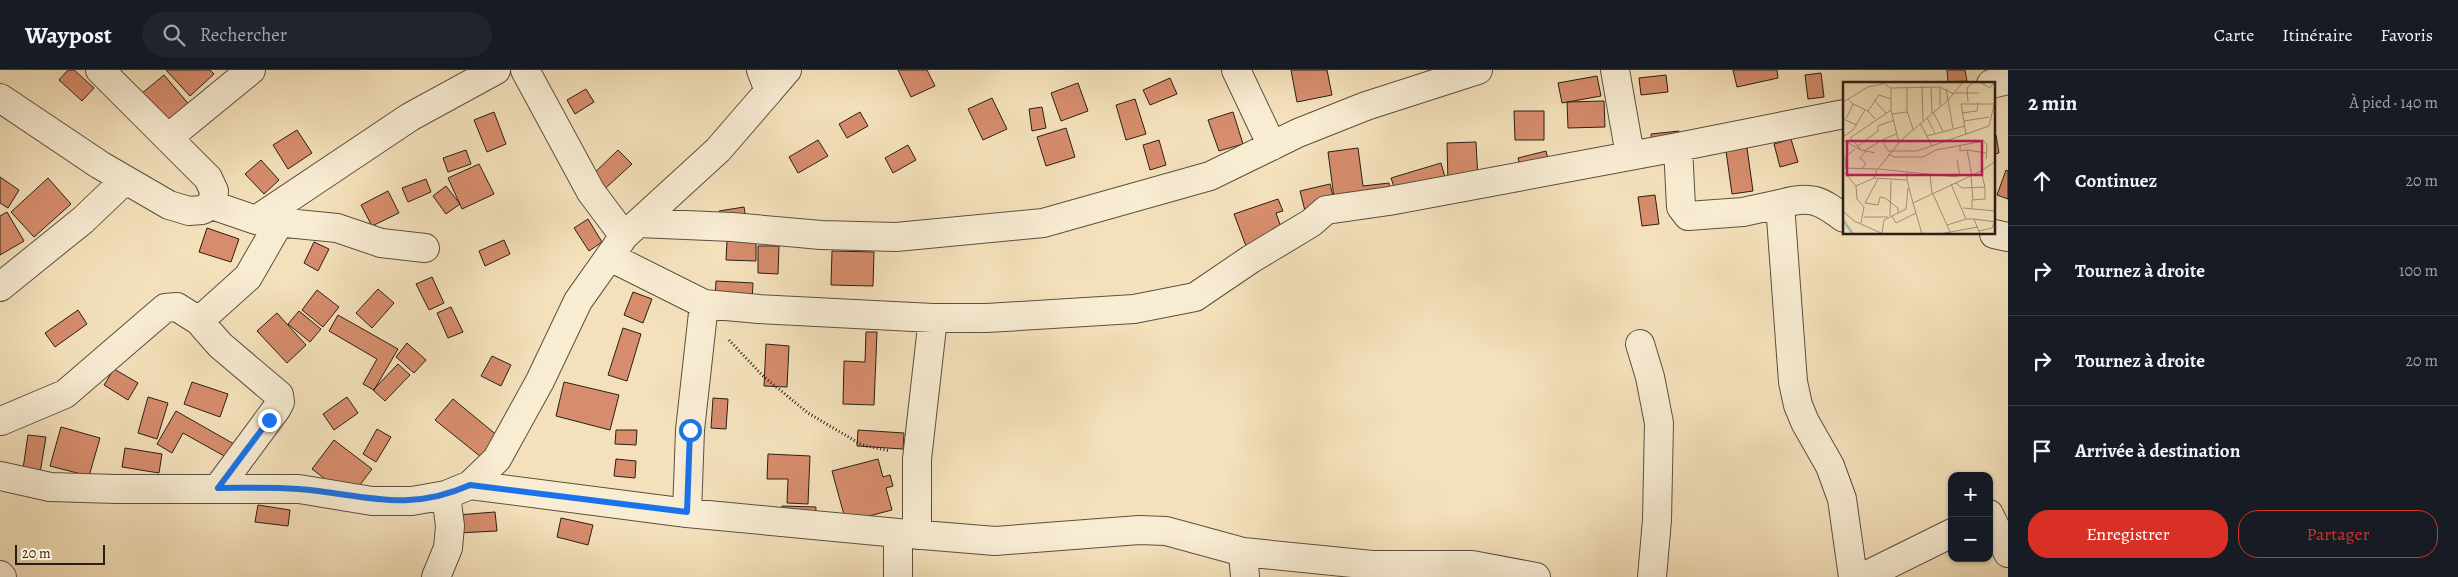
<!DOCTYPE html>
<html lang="fr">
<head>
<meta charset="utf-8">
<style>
  body { margin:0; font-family:Alegreya,serif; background:#20242c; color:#f1f3f6 }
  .controls { position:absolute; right:15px; bottom:15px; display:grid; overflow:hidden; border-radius:10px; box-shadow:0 1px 4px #0004 }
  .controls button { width:45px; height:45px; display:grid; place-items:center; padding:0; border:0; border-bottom:1px solid #363941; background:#171b24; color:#f1f3f6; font:25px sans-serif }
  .scale { position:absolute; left:15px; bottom:12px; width:90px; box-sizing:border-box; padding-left:5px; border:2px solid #281f16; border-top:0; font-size:14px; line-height:18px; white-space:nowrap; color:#281f16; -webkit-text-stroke:4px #f8ecd3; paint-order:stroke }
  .stop { position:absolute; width:15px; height:15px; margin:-11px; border:4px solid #1a73e8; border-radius:50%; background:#fff }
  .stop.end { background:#1a73e8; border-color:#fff; box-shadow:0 1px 5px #0008 }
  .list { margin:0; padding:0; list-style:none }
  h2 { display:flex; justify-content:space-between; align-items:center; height:65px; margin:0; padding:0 20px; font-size:21px }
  h2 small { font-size:16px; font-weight:400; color:#9ea1a6 }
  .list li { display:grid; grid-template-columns:32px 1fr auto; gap:15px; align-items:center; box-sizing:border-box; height:90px; padding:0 20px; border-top:1px solid #363941 }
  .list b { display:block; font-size:19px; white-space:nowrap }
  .list em { font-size:16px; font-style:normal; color:#9ea1a6 }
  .actions { display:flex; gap:10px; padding:15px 20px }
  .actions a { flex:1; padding:11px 0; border:1px solid #d93025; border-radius:20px; text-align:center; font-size:18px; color:#d93025 }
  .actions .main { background:#d93025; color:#fff }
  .icon { flex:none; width:28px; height:28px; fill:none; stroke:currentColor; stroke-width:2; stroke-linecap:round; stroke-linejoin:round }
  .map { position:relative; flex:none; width:2008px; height:507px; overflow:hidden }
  header { display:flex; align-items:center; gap:30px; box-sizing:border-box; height:70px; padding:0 25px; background:#171b24; border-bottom:1px solid #363941 }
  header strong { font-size:24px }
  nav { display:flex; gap:28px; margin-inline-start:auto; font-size:18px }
  .search { width:350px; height:45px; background:#20242c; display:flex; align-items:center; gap:12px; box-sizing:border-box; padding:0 18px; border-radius:28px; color:#9ea1a6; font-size:19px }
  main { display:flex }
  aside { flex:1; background:#171b24 }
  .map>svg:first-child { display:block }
  .building { fill:#d78d6d; stroke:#281f16 }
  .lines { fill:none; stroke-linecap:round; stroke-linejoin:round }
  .minor-casing { stroke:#5b503f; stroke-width:30 }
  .path { stroke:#281f16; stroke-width:3; stroke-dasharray:1 2.5; stroke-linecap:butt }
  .minor { stroke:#f8ecd3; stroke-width:28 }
  .route { stroke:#1a73e8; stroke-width:6 }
  .inset-river { fill:none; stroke:#a1bbbb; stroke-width:2.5 }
  .inset-road { fill:none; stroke:#a29379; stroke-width:1 }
  .view { fill:#c2185b; fill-opacity:0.15; stroke:#c2185b; stroke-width:2.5 }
  .inset-edge { fill:none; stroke:#281f16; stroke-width:2.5 }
</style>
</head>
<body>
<header>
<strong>Waypost</strong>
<div class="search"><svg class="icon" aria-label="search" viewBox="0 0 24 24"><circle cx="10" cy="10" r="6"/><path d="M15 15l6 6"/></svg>Rechercher</div>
<nav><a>Carte</a><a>Itinéraire</a><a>Favoris</a></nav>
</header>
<main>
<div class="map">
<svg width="2008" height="507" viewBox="0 0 2008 507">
  <rect width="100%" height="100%" fill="#f4e1bb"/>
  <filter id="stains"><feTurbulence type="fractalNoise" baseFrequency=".004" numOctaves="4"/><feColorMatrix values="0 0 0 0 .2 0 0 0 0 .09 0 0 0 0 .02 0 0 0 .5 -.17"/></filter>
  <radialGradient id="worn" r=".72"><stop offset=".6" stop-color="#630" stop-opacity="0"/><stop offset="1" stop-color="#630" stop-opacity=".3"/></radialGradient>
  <!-- building -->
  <path class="building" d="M68 0H74L94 18 82 31 59 10Z
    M166 0H210L214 4 190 26Z
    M898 0H927L935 16 911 27Z
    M1291 0H1327L1332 25 1297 32Z
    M1733 0H1777L1778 8 1737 17Z
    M1947 0H1965L1967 11 1948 12Z
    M1821 3 1824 27 1808 29 1805 5Z
    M164 5 192 38 163 62 135 29Z
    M1666 5 1668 22 1641 25 1639 8Z
    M1597 6 1601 26 1562 33 1558 13Z
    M1170 8 1177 24 1150 35 1143 20Z
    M1078 13 1088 41 1061 51 1051 23Z
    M586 19 594 32 575 44 567 30Z
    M992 28 1007 59 983 70 968 39Z
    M1135 29 1146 64 1126 70 1116 35Z
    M1604 31 1605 57 1568 58 1567 32Z
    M1042 37 1046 58 1032 61 1029 39Z
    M1514 41H1544V70H1515Z
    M494 42 506 74 487 82 474 50Z
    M860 42 868 56 847 68 839 54Z
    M1233 42 1243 74 1219 81 1208 50Z
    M1066 58 1075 87 1046 96 1037 67Z
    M297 60 312 83 288 99 273 75Z
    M1679 61 1680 78 1653 81 1651 64Z
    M1996 65 1999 83 1994 84V66Z
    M1791 69 1798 92 1780 97 1774 74Z
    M818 70 828 86 798 103 789 87Z
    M1159 70 1166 95 1150 100 1143 75Z
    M1476 72 1478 110 1448 112 1447 73Z
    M908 75 916 90 893 103 885 88Z
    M1358 78 1363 116 1389 113 1391 127 1335 135 1328 82Z
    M1747 78 1753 121 1732 124 1726 81Z
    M466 80 471 94 448 102 443 88Z
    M618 80 632 94 598 125 585 112Z
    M1546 81 1551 100 1523 107 1518 88Z
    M261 90 279 110 264 124 245 104Z
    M1441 93 1447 114 1398 129 1391 108Z
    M479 94 494 124 462 139 448 108Z
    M2006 100 2008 101V129L1997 125Z
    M0 107 19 120 8 138 0 133Z
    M48 108 71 134 34 167 11 142Z
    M426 109 431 122 408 132 402 118Z
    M1330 114 1336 138 1306 145 1300 121Z
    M446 116 460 134 446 144 433 126Z
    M388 121 399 143 372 156 361 135Z
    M1655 125 1659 154 1642 156 1638 127Z
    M1278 129 1283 141 1276 143 1283 163 1246 176 1234 144Z
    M744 137 747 154 722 158 719 141Z
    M7 142 24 171 0 185V146Z
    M588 149 602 172 589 181 574 158Z
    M207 158 239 169 231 192 199 182Z
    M504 170 510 184 485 196 479 181Z
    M727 171 756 172V191L726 190Z
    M314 172 329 179 318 201 304 193Z
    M758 176H779L778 204 758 203Z
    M832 181 874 182 873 216 831 215Z
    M432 207 444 233 429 240 416 214Z
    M716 211 753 213 752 232 715 230Z
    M378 219 394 233 372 258 356 243Z
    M317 220 339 237 323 257 302 240Z
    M633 222 652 229 643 253 624 245Z
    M451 237 463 262 448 268 437 243Z
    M78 240 87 254 55 277 45 263Z
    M299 241 321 259 310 272 288 254Z
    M277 243 306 275 287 293 257 261Z
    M338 245 398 279 374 320 363 314 377 289 329 261Z
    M623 258 641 264 627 311 608 305Z
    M866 262H877L874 335 843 334 844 291 865 292Z
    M407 273 426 290 414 303 396 287Z
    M766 274 789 276 787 317 764 316Z
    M492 286 511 295 501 316 481 306Z
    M398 294 410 305 385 331 373 320Z
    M114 299 138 313 128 330 104 315Z
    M192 312 228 324 220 347 184 334Z
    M564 312 619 325 610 360 556 346Z
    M148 327 168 333 157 369 138 363Z
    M347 327 358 343 334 360 323 344Z
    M713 328 728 329 726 359 711 358Z
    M453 329 504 371 486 391 435 350Z
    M176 341 234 374 226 387 183 363 172 383 157 374Z
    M61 357 100 368 89 406 50 396Z
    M377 359 391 367 376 392 363 384Z
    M616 360H637L636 375 615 374Z
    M858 360 904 363 903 379 857 376Z
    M28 365 46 367 38 415 21 412Z
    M334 370 372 399 350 428 312 399Z
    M125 378 162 384 159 403 122 397Z
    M768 384 810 386 808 434 787 433 788 409H767Z
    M616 389 636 391 635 408 614 406Z
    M878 389 883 407 890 405 893 416 886 418 892 440 846 452 832 401Z
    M258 435 290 440 288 456 255 452Z
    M782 436 816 437 815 454 781 453Z
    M495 442 497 461 458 463 457 445Z
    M561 448 593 455 588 475 557 467Z"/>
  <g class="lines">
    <!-- minor casing -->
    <g class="minor-casing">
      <path id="minor" d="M100 0 208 108 214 121 212 135 256 150 337 158 381 173 425 178
        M525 0 591 122 624 166
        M1236 0 1272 76
        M1615 0 1630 85
        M1991 14 2008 10
        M769 21 787 0
        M0 28 100 95 169 135 189 141 202 140 212 135
        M168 68 251 0
        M1678 77 1681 137 1688 146 1743 142 1780 134 1793 312 1798 335 1805 352 1830 396 1842 429 1853 507
        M1780 134C1811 125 1820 130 1844 148
        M256 150 410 47 496 0
        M639 153 732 157 821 165 896 167 1043 153 1210 106 1298 63 1366 36 1478 0
        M1994 164 2008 167
        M610 187 704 234 759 239 933 248H987L1134 239 1195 227 1251 189 1311 153 1326 140 1389 131 1678 77 1844 44
        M0 217 83 150 125 110
        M1640 274 1650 307 1659 353 1657 450 1652 507
        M1 351 65 324 165 238 177 237 199 251
        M0 406 50 417 116 419H299L372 431H412L446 425 470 415 497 389 540 311 578 231 624 166 718 80 769 21 761 0
        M470 415 687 443 898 463
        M218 418 277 338 280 332 279 325 220 275 199 251 248 207 279 153
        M687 443 690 360 704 234
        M1989 444 2008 483
        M917 465V389L933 248
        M1243 482 1245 507
        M0 505 2 507
        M436 507 448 478 450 456 446 425
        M898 507V463L995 471 1139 460 1166 461 1243 482 1372 495H1472L1536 507
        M1863 507 1952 463"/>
    </g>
    <!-- path -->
    <path class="path" d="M729 270 763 306 808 343 862 375 890 381"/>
    <!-- minor -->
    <use href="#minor" class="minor"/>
  </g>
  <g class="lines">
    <!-- route -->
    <path class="route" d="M269 350 218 418C245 418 272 417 298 419 363 424 405 444 470 415L687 442 690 360"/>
  </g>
  <!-- overview -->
  <g transform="translate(1843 12)">
    <rect width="152" height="152" fill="#f4e1bb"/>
    <path class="inset-river" d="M0 138 10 152"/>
    <path class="inset-road" d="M136 0 147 6 151 0M79 4 80 39M64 5V29L70 47M88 5 89 31M48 6 97 5 111 12M97 6V24M103 7 110 46M112 11H136M31 18 43 31M0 20 25 5 40 2M125 20 124 6 131 0M10 22 25 29 32 37M25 29 36 13 48 17M90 30 100 49M119 31 134 29 135 20M49 32 64 30M84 36 92 51M0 37 14 43M3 37 10 22 5 17M121 39 146 35M77 41 89 64M123 52 118 22H152M84 54 122 44M0 55 10 48 22 28M7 55 18 68 32 71M7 56 48 28M0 58 18 68M39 58 53 52M56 60 104 19 120 0M15 64 35 49V44L51 38M117 64V69L124 68 129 94M124 68 143 71M21 69 39 58 46 70M47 69H74L146 44 153 15M45 72 51 75H80L93 68 141 59 144 63 143 77M114 78 117 95M0 86 35 87 56 61 48 28V6L39 0M3 86 2 75 12 67M19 87 23 81 17 76 23 69M36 87 64 90M0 89 13 104M138 89 142 105M87 92 89 112M128 94 130 118M31 96 64 98 70 121 138 89 153 79M35 97 22 121 35 123 37 115 42 116 55 126V131M64 98V90L115 95M113 101 119 106 142 105V117L129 118V127M108 102 123 137H131L137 152M13 104 14 117 21 125 18 141M13 104 31 96 34 88M90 112 108 152M70 121 79 152M120 126 153 129M0 129 11 139 38 151M47 134 48 99M49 134 53 141 73 131M21 135H45M131 137 153 140M104 143 123 137M136 149 149 146 152 139M39 151 41 138 63 127 65 106M96 152 135 145"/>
    <path class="view" d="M4 59H139V93H4Z"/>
    <rect width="152" height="152" class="inset-edge"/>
  </g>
  <rect width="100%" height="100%" filter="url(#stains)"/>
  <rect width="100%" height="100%" fill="url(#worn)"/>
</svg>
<div class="controls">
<button>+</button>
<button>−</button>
</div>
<div class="scale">20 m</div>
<div class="stop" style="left:690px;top:360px"></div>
<div class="stop end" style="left:269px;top:350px"></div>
</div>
<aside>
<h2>2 min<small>À pied · 140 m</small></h2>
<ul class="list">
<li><svg class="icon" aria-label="ahead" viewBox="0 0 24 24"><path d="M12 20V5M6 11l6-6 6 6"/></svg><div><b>Continuez</b></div><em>20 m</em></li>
<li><svg class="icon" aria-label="right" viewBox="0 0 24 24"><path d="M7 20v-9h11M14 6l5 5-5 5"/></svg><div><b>Tournez à droite</b></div><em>100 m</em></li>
<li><svg class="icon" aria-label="right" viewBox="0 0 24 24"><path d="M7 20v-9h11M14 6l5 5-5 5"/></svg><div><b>Tournez à droite</b></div><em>20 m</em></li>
<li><svg class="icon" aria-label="arrive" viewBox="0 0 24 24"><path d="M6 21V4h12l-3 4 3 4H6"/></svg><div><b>Arrivée à destination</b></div></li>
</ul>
<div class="actions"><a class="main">Enregistrer</a><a>Partager</a></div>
</aside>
</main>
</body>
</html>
